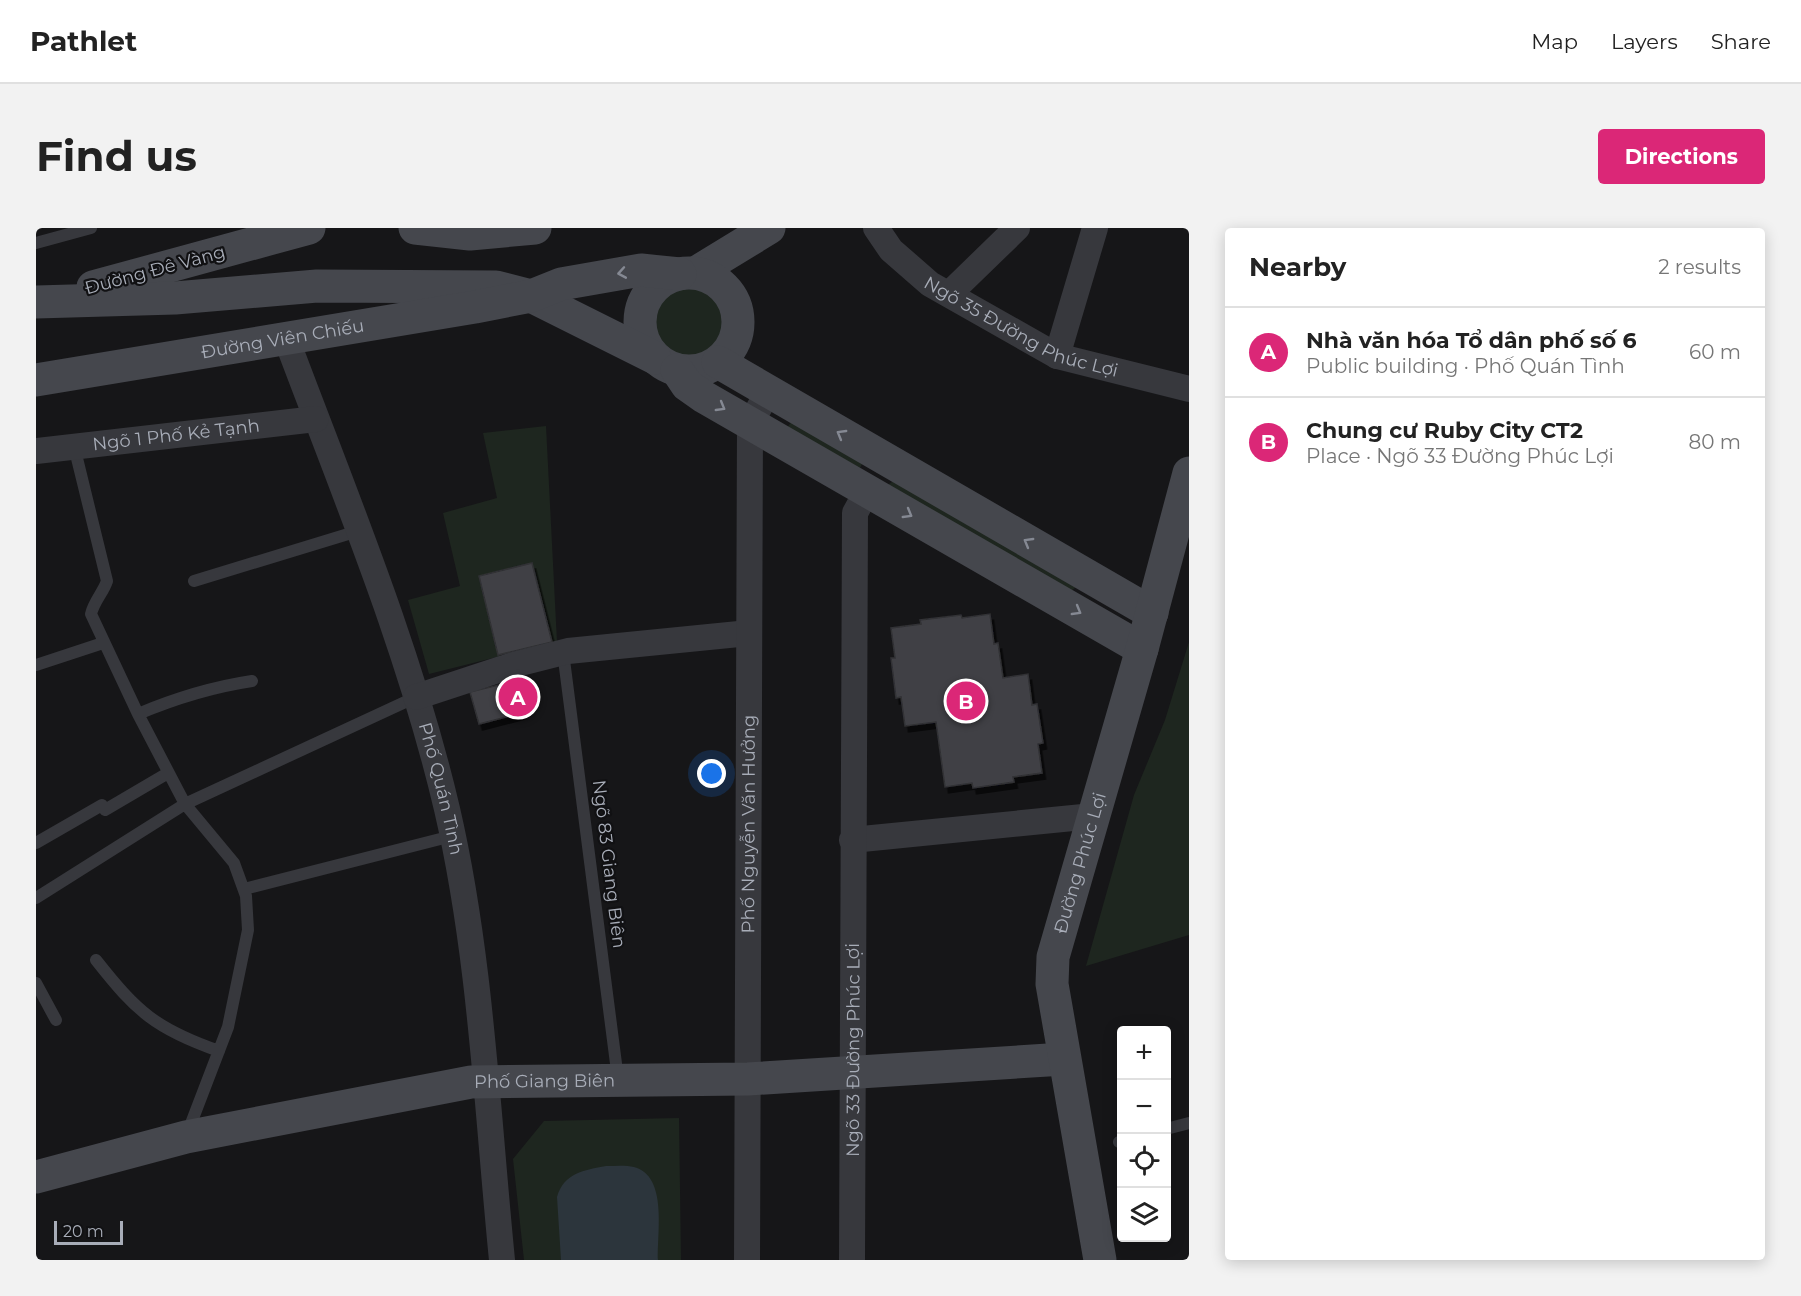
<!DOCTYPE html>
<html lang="en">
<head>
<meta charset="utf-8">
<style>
  body { margin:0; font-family:Montserrat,sans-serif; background:#f2f2f2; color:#222 }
  .controls { position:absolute; right:18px; bottom:18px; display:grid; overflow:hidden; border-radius:6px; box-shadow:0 3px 15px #0003 }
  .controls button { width:54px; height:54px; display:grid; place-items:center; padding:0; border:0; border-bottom:2px solid #e0e0e0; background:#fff; color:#222; font:30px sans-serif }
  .scale { position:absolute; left:18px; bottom:15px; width:69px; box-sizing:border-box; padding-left:6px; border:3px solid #a8adb8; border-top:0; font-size:16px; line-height:21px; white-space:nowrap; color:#a8adb8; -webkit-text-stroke:4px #111113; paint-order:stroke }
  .you { position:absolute; left:676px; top:546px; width:21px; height:21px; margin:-15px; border:4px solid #fff; border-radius:50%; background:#1a73e8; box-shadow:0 0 0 9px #1a73e833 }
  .badge { display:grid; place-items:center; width:39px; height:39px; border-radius:50%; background:#db2777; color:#fff; font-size:20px; font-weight:700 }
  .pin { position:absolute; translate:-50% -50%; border:3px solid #fff; box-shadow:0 2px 6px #0006 }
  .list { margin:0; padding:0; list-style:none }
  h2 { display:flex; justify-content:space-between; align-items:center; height:78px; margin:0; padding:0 24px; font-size:26px }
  h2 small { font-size:20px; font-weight:400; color:#767676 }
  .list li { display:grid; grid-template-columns:39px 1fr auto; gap:18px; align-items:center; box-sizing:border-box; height:90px; padding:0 24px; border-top:2px solid #e0e0e0 }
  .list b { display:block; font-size:22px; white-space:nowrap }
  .list p { margin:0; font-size:20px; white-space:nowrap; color:#767676 }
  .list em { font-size:20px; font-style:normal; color:#767676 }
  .icon { flex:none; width:33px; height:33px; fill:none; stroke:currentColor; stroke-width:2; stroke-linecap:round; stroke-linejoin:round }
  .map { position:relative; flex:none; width:1153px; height:1032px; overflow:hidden; border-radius:6px }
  header { display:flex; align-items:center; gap:36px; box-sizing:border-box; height:84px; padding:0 30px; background:#fff; border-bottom:2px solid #e0e0e0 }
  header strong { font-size:28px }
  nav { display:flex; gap:33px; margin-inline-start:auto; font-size:21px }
  .intro { display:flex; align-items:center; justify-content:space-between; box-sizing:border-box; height:144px; padding:0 36px }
  h1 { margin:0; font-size:42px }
  .button { padding:15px 27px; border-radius:6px; background:#db2777; color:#fff; font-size:21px; font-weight:700 }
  main { display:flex; gap:36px; padding:0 36px }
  aside { flex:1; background:#fff; border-radius:6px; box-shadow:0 3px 15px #0003 }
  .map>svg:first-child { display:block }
  .green { fill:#1e261f }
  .water { fill:#2c353c }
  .building { fill:#404145; stroke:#303034; stroke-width:1.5; filter:url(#shadow) }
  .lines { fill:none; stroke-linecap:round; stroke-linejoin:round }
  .lane { stroke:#37383d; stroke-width:12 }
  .street { stroke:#37383d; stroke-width:26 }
  .secondary { stroke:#45474d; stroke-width:33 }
  .oneway { stroke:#858993 }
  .labels { text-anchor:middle; stroke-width:4.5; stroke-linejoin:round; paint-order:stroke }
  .street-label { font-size:18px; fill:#a8adb8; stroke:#111113 }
</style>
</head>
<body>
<header>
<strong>Pathlet</strong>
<nav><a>Map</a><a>Layers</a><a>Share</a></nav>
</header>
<div class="intro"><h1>Find us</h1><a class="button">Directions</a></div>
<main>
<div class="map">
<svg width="1153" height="1032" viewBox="0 0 1153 1032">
  <defs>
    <filter id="shadow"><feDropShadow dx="3.5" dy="6" stdDeviation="0" flood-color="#0009"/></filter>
  </defs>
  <rect width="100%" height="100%" fill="#161618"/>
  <!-- green -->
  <path class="green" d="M618 96a35 35 0 1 1 70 0a35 35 0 1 1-70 0Z
    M756 193 826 236 824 240 751 200Z
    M510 198 521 414 393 446 372 372 424 358 407 285 461 270 447 205Z
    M859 252 1040 359 1034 364 853 261V256Z
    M1153 414V707L1050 738 1098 567 1129 492Z
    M643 890 645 1032H488L477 931 508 893Z"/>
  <!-- water -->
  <path class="water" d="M570 938C579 938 590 937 598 939 632 948 621 1005 622 1032H525L521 969C528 945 548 942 570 938Z"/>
  <!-- building -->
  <path class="building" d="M496 335 516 414 462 427 443 348Z
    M954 386 958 416 962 415 967 450 992 446 996 477 1001 476 1007 515 1002 516 1006 545 977 549 978 554 937 560 936 555 909 559 900 494 869 498 865 469 860 470 855 430H859L855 400 885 396 884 392 925 387 926 390Z
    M479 453 486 485 443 496 434 464Z"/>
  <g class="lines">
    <!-- lane -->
    <path class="lane" d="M0 15 55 0
      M38 218 71 353C67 365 58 373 55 386L102 486 149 576 198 635 210 668 212 702 192 799 151 906
      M158 353 322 303
      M527 424 582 851
      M0 437 67 415
      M102 486C140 470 176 459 216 453
      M0 615 66 577 69 582 132 545
      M208 661 416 608
      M0 670 149 576 380 469
      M60 732C101 784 120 801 183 823
      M0 755 20 792
      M1130 901 1153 895
      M1083 914 1086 913"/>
    <!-- street -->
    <g class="street">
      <path id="s1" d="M840 0 855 22 894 56 1021 128 1153 161"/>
      <path d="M913 66 981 0"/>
      <path id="s2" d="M250 110C308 265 373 419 411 581 445 728 451 882 466 1032"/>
      <path d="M1021 128 1059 0"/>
      <path id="s3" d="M0 223 280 191"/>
      <path d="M380 469 477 437 532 423 713 405"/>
      <path d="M816 612 1057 588"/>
      <path id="s4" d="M711 1032 714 196 732 164"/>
      <path id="s5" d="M816 1032C819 783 816 534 819 285L831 263"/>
    </g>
    <!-- secondary -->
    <g class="secondary">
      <path d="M379 0 434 6 499 0"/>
      <path d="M661 44 733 0"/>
      <circle cx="653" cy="94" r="49"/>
      <path d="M57 59 273 0"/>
      <path d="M0 74 139 70 281 58 460 59 495 68 619 130"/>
      <path d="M682 134 1116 385"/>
      <path d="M641 142 651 157 668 169 1106 421"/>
      <path id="s6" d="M0 152 439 79 495 68 525 56 605 42 644 46"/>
      <path id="s7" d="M0 949 150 909 435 854 712 851 1028 831"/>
      <path id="s8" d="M1064 1032 1016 756 1017 729 1106 421 1153 245"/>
    </g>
  </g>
  <!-- one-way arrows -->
  <defs><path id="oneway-chevron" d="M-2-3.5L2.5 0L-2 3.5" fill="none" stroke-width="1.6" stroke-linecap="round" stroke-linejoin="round" transform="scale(1.5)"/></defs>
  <g class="oneway">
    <use href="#oneway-chevron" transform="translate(586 45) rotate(170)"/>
    <use href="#oneway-chevron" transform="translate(685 179) rotate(30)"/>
    <use href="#oneway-chevron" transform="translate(805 206) rotate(-150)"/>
    <use href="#oneway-chevron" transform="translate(872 286) rotate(30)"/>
    <use href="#oneway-chevron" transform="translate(992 314) rotate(-150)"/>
    <use href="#oneway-chevron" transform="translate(1041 383) rotate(30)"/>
  </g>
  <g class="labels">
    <!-- street labels -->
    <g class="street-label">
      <text transform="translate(119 42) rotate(-15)" y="6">Đường Đê Vàng</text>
      <text dy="6" stroke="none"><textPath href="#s1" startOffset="180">Ngõ 35 Đường Phúc Lợi</textPath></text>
      <text dy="6" stroke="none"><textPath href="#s6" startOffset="250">Đường Viên Chiếu</textPath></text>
      <text dy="6" stroke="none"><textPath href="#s3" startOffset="141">Ngõ 1 Phố Kẻ Tạnh</textPath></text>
      <text dy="6" stroke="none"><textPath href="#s2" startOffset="477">Phố Quán Tình</textPath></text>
      <text dy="6" stroke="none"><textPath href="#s4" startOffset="436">Phố Nguyễn Văn Hưởng</textPath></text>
      <text dy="6" stroke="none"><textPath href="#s8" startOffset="405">Đường Phúc Lợi</textPath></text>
      <text transform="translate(573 636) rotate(83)" y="6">Ngõ 83 Giang Biên</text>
      <text dy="6" stroke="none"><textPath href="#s5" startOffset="210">Ngõ 33 Đường Phúc Lợi</textPath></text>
      <text dy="6" stroke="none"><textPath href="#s7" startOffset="519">Phố Giang Biên</textPath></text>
    </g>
  </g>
</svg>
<div class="controls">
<button>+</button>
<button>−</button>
<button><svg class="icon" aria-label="locate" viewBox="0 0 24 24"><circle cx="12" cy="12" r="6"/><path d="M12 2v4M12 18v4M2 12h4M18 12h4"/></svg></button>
<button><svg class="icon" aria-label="layers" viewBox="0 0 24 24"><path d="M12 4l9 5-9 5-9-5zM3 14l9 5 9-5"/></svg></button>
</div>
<div class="scale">20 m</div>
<div class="you"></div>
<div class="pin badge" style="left:482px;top:469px">A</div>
<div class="pin badge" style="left:930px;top:473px">B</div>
</div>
<aside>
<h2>Nearby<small>2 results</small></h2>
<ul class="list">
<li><span class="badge">A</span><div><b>Nhà văn hóa Tổ dân phố số 6</b><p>Public building · Phố Quán Tình</p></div><em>60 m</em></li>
<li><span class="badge">B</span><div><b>Chung cư Ruby City CT2</b><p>Place · Ngõ 33 Đường Phúc Lợi</p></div><em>80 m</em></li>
</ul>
</aside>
</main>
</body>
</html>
